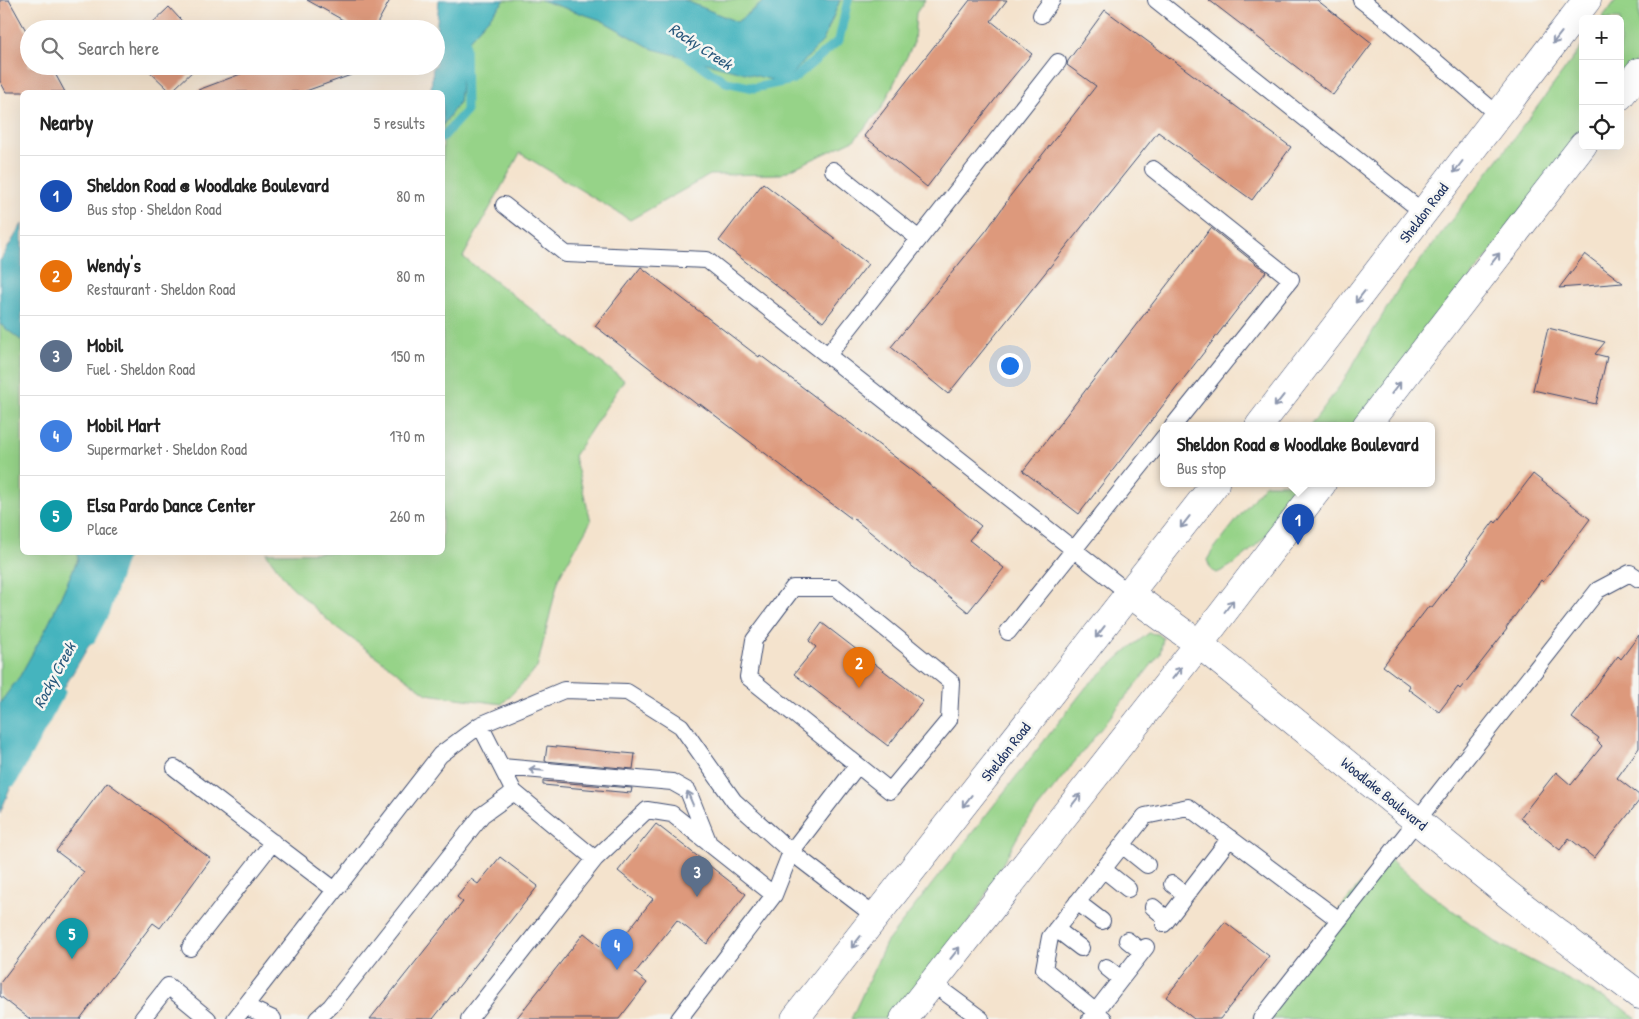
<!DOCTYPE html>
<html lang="en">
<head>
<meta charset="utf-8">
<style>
  body { margin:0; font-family:"Patrick Hand",sans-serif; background:#f6f6f6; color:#222 }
  .controls { position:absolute; right:15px; top:15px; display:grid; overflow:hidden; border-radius:8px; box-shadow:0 5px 20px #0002 }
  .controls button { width:45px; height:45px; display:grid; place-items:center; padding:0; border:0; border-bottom:1px solid #e0e0e0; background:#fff; color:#222; font:25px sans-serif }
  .you { position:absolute; left:1009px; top:365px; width:18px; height:18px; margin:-12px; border:4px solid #fff; border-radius:50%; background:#1a73e8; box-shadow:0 0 0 8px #1a73e833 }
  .badge { display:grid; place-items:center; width:32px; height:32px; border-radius:50%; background:#2563eb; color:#fff; font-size:16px; font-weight:700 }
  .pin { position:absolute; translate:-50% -41px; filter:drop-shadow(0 1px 2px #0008) }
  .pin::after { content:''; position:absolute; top:26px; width:18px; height:15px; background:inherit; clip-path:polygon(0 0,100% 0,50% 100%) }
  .popup { position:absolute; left:1160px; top:422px; width:275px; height:65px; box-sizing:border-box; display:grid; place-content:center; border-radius:8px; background:#fff; filter:drop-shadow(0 1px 4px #0005); font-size:16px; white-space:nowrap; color:#767676 }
  .popup b { font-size:19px; color:#222 }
  .popup::after { content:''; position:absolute; left:50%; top:100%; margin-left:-10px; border:10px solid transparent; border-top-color:#fff }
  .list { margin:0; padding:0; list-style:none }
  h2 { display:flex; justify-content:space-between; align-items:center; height:65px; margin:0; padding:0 20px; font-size:21px }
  h2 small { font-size:16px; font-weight:400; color:#767676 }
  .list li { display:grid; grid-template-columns:32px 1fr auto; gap:15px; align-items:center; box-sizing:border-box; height:80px; padding:0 20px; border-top:1px solid #e0e0e0 }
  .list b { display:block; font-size:19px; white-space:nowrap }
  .list p { margin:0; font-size:16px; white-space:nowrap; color:#767676 }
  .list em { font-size:16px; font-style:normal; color:#767676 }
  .icon { flex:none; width:28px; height:28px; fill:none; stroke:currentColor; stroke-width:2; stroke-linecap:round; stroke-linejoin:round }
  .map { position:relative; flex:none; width:1639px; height:1019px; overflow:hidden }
  .search { position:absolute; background:#fff; box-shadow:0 5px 20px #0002; left:20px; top:20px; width:425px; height:55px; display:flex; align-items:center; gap:12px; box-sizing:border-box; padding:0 18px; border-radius:28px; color:#767676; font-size:19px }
  .panel { position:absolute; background:#fff; box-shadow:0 5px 20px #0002; left:20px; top:90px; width:425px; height:465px; border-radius:8px }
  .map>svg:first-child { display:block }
  .green { fill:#96d388; stroke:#588173 }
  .water { fill:#44b4be; stroke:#30728e }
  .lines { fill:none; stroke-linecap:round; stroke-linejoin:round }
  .stream { stroke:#44b4be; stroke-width:9 }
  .building { fill:#dd997c }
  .service-casing { stroke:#3c4a6f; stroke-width:18 }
  .tertiary-casing { stroke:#3c4a6f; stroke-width:29 }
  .secondary-casing { stroke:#3c4a6f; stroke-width:29 }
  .service { stroke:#fff; stroke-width:16 }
  .tertiary { stroke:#fff; stroke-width:28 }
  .secondary { stroke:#fff; stroke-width:28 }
  .oneway { stroke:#8d97ae }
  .labels { text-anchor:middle; stroke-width:5; stroke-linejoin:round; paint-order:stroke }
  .street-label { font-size:15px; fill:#1b2f5e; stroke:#f6f6f2 }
  .water-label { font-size:16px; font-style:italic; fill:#27577b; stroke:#f6f6f2 }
</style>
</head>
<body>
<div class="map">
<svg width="1639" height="1019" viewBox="0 0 1639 1019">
  <rect width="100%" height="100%" fill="#f6f6f2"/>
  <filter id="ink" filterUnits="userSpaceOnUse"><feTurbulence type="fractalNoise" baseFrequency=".02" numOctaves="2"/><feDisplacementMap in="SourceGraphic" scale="10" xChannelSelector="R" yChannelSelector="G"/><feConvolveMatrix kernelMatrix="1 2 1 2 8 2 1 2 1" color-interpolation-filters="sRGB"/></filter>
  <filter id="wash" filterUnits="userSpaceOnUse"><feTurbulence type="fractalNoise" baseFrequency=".0096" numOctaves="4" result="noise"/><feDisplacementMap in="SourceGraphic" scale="20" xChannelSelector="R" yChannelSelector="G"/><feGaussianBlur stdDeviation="1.12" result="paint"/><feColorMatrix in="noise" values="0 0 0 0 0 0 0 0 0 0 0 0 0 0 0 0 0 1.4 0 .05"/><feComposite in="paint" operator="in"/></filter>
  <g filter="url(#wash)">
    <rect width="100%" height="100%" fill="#f4e3cd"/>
    <!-- green -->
    <path class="green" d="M505 0H541L601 20 653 49 823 41 840 0H925L916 13 914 42 882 108 854 140 781 174 710 175 630 220 520 153 463 257 624 380 574 456 591 521 559 577 537 668 502 704 427 694 332 624 289 584 266 553 442 552 443 125 459 102 465 44Z
      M684 0H766L737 22Z
      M1616 0H1639V57L1620 82V19H1602Z
      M1583 45V133L1356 426H1310L1342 383 1397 291 1506 149Z
      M0 324 22 341V552L77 553 78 559 48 625 20 676 0 703Z
      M1265 484H1310C1287 512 1251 559 1217 573L1211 570 1207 560 1213 550Z
      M1149 633 1158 634 1163 638 1160 654 1023 827 974 915 891 1019H851L886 943 1087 686 1132 646Z
      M1384 854 1425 890 1497 943 1623 1008 1637 1019H1252Z"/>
    <!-- water -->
    <path class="water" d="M439 0H505L465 44 459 102 443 125 442 92H429L431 90 433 66H436V33Z
      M541 0H684L737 22 766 0H840L823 41 784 83 653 49 601 20Z
      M22 224V341L0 324V261Z
      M77 553H123L92 640 23 758 0 813V703L20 676 48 625 78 559Z"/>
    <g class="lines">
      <!-- stream -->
      <path class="stream" d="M681 52 726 82 754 88 792 80 839 40 848 0
        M442 138 466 111 465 37
        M91 639 104 614 124 552
        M12 782 61 692"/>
    </g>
    <g id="blocks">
      <!-- building -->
      <path class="building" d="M0 0H9L29 36V66H51L65 92H6L0 81Z
        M307 0H390L374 29H359Z
        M970 0H1007L991 21 1032 54 1004 88 927 187 864 136Z
        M1209 0H1317L1372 43 1333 95Z
        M169 7 189 29H146Z
        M1105 10 1291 147 1252 200 1158 132 948 394 891 347 986 231 1008 200H1007L1096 86 1067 65 1068 61Z
        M144 66H198L171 92Z
        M262 66H367L368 69 303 92H198V90Z
        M763 183 868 264 823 322 719 241Z
        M1211 228 1266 272 1079 514 1023 471Z
        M1585 254 1623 283 1559 288Z
        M641 267 759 357 760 355 912 470 981 526 969 540 1004 568 968 612 853 518 852 519 700 404 699 406 595 326Z
        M1548 328 1605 342 1595 354 1607 357 1596 404 1533 390Z
        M1533 474 1590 519 1543 582 1541 580 1506 628 1507 629 1476 669 1460 689 1458 687 1439 712 1408 689 1410 686 1383 666 1429 606 1432 607 1469 559 1467 557 1494 521 1496 523Z
        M822 623 923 701 888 746 794 674 816 647 809 641Z
        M1639 635V748L1617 778 1639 795V801L1594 858 1569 838 1560 850 1520 818 1556 772 1571 785 1602 746 1597 741 1599 738 1572 718 1618 656 1621 659Z
        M547 746 635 754 633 769 545 761Z
        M543 781 632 788 631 793 543 785Z
        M107 782 211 859 160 928 153 923 80 1019H30L0 996V983L84 872 56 851Z
        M656 824 746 894 707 944 677 920 635 973 647 983 619 1019H516L584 933 610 954 653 899 618 871Z
        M500 857 538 886 433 1019H370L463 902 457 897 471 879 478 884Z
        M1225 922 1269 956 1220 1019H1194L1166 997Z"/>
    </g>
  </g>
  <g filter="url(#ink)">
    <use href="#blocks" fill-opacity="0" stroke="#3c4a6f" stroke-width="1"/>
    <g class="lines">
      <!-- service casing -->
      <g class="service-casing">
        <path id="service" d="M1156 0 1424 213
          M1361 0 1392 24 1498 115
          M1041 15 1052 0
          M1153 169 1291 279 1173 426
          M833 170 919 239
          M504 205 566 254 707 260 1130 594
          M828 355 1058 62
          M793 588H836L951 682 949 720 890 791 748 677 754 640Z
          M1008 632 1164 437
          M480 725 564 690 627 692 681 726 734 801 791 852 774 895 679 1019
          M857 766 791 852 876 917
          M502 767 672 782 688 791 708 841
          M175 768 335 890
          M1122 845 1147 865
          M1103 869 1128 889
          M1172 884 1186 895
          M1077 902 1102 921
          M1153 907 1167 919
          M1164 924 1230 838
          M1056 929 1081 948
          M1127 940 1142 952
          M190 948 273 842
          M1106 967 1121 979
          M932 983 981 1019
          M245 1006 273 1019
          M142 1019 168 986 208 1019
          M235 1019 440 755 480 725 514 792 595 859
          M317 1019 331 1006 482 815 514 792
          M469 1019 595 859 647 810 672 814 774 895
          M1090 1019 1146 947
          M1104 1019 1044 969 1050 937 1145 816 1188 807 1339 920
          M1261 1019 1598 590 1630 573 1639 579"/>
      </g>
      <!-- tertiary casing -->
      <g class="tertiary-casing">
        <path id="tertiary" d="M1130 594 1199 644 1511 897 1639 995"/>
      </g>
      <!-- secondary casing -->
      <g class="secondary-casing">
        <path id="secondary" d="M1620 96 1639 72
          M1259 426 1587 0
          M1366 426 1583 145
          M795 1019 1215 484
          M904 1019 1199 644 1322 484"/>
      </g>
      <!-- service -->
      <use href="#service" class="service"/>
      <!-- tertiary -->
      <use href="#tertiary" class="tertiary"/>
      <!-- secondary -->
      <use href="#secondary" class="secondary"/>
    </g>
    <!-- one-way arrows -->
    <defs><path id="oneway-shaft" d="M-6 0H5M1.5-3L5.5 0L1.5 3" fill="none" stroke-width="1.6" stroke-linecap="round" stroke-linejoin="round" transform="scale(1.25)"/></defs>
    <g class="oneway">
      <use href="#oneway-shaft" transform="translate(1557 38) rotate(128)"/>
      <use href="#oneway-shaft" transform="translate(1458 167) rotate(127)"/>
      <use href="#oneway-shaft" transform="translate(1495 259) rotate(-52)"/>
      <use href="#oneway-shaft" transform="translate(1360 297) rotate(128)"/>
      <use href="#oneway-shaft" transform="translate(1396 388) rotate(-52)"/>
      <use href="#oneway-shaft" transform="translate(1279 401) rotate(128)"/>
      <use href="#oneway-shaft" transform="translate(1185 522) rotate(128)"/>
      <use href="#oneway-shaft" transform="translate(1229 606) rotate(-53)"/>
      <use href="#oneway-shaft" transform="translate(1100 632) rotate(128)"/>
      <use href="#oneway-shaft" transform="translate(1177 673) rotate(-52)"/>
      <use href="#oneway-shaft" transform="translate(536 770) rotate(-175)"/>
      <use href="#oneway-shaft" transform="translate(690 798) rotate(-113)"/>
      <use href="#oneway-shaft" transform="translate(1076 800) rotate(-52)"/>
      <use href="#oneway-shaft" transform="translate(967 801) rotate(128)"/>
      <use href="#oneway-shaft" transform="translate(856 942) rotate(128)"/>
      <use href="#oneway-shaft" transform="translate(955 953) rotate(-52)"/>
    </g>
  </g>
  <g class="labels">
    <!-- street labels -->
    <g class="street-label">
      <text transform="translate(1424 213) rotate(-53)" y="5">Sheldon Road</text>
      <text transform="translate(1006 752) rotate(-52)" y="5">Sheldon Road</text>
      <text transform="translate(1384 794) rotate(39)" y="5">Woodlake Boulevard</text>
    </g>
    <!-- water labels -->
    <g class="water-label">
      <text transform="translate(701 46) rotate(33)" y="6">Rocky Creek</text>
      <text transform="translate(54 675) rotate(-62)" y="6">Rocky Creek</text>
    </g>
  </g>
</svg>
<div class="controls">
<button>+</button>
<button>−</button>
<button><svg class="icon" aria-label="locate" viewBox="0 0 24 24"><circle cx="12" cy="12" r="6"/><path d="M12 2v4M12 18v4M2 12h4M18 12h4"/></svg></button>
</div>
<div class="you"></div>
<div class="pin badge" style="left:1298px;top:545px;background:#1a4fb4">1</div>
<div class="popup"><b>Sheldon Road @ Woodlake Boulevard</b>Bus stop</div>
<div class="pin badge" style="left:859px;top:688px;background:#e8710a">2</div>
<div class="pin badge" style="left:697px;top:897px;background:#5c6f8a">3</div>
<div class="pin badge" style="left:617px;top:970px;background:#3f7fe0">4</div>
<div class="pin badge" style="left:72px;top:959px;background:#0f9aa8">5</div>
<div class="search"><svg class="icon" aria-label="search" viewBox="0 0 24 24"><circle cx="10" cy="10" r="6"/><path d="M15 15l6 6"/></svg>Search here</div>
<section class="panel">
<h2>Nearby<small>5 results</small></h2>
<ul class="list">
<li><span class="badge" style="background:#1a4fb4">1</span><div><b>Sheldon Road @ Woodlake Boulevard</b><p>Bus stop · Sheldon Road</p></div><em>80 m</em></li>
<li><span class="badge" style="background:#e8710a">2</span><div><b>Wendy's</b><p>Restaurant · Sheldon Road</p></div><em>80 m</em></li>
<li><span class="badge" style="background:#5c6f8a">3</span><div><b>Mobil</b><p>Fuel · Sheldon Road</p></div><em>150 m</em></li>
<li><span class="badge" style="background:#3f7fe0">4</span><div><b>Mobil Mart</b><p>Supermarket · Sheldon Road</p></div><em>170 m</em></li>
<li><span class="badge" style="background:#0f9aa8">5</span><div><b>Elsa Pardo Dance Center</b><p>Place</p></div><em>260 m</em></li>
</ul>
</section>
</div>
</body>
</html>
